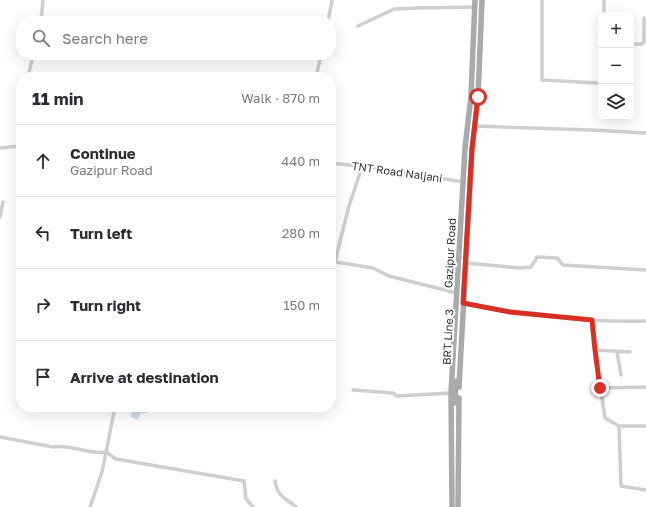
<!DOCTYPE html>
<html lang="en">
<head>
<meta charset="utf-8">
<style>
  body { margin:0; font-family:"Golos Text",sans-serif; background:#f7f7f7; color:#2b2b33 }
  .controls { position:absolute; right:12px; top:12px; display:grid; overflow:hidden; border-radius:8px; box-shadow:0 4px 16px #0002 }
  .controls button { width:36px; height:36px; display:grid; place-items:center; padding:0; border:0; border-bottom:1px solid #e1e1e2; background:#fff; color:#2b2b33; font:20px sans-serif }
  .stop { position:absolute; width:12px; height:12px; margin:-9px; border:3px solid #d93025; border-radius:50%; background:#fff }
  .stop.end { background:#d93025; border-color:#fff; box-shadow:0 1px 4px #0008 }
  .list { margin:0; padding:0; list-style:none }
  h2 { display:flex; justify-content:space-between; align-items:center; height:52px; margin:0; padding:0 16px; font-size:17px }
  h2 small { font-size:13px; font-weight:400; color:#7c7c81 }
  .list li { display:grid; grid-template-columns:26px 1fr auto; gap:12px; align-items:center; box-sizing:border-box; height:72px; padding:0 16px; border-top:1px solid #e1e1e2 }
  .list b { display:block; font-size:15px; white-space:nowrap }
  .list p { margin:0; font-size:13px; white-space:nowrap; color:#7c7c81 }
  .list em { font-size:13px; font-style:normal; color:#7c7c81 }
  .icon { flex:none; width:22px; height:22px; fill:none; stroke:currentColor; stroke-width:2; stroke-linecap:round; stroke-linejoin:round }
  .map { position:relative; flex:none; width:646px; height:507px; overflow:hidden }
  .search { position:absolute; background:#fff; box-shadow:0 4px 16px #0002; left:16px; top:16px; width:320px; height:44px; display:flex; align-items:center; gap:10px; box-sizing:border-box; padding:0 14px; border-radius:16px; color:#7c7c81; font-size:15px }
  .panel { position:absolute; background:#fff; box-shadow:0 4px 16px #0002; left:16px; top:72px; width:320px; height:340px; border-radius:16px }
  .map>svg:first-child { display:block }
  .water { fill:#d0dfeb }
  .lines { fill:none; stroke-linecap:round; stroke-linejoin:round }
  .minor { stroke:#cfcfcf; stroke-width:3.5 }
  .primary { stroke:#aaa; stroke-width:5.5 }
  .route { stroke:#d93025; stroke-width:5 }
  .labels { text-anchor:middle; stroke-width:4; stroke-linejoin:round; paint-order:stroke }
  .street-label { font-size:11px; fill:#323232; stroke:#fff }
</style>
</head>
<body>
<div class="map">
<svg width="646" height="507" viewBox="0 0 646 507">
  <rect width="100%" height="100%" fill="#fff"/>
  <!-- water -->
  <path class="water" d="M132 407H155L146 413H141L138 420 131 417Z"/>
  <g class="lines">
    <!-- minor -->
    <path class="minor" d="M542 0V80L597 83 601 81
      M604 15V0
      M41 21 43 0
      M328 21 332 0
      M358 26 394 9 417 8 475 7
      M631 44H642L644 42V18
      M28 77 33 55
      M316 77 321 55
      M475 126 592 130 646 133
      M19 146 21 120
      M0 148 20 146
      M331 163 385 169 463 182
      M362 167 349 206 337 253 336 262 373 268 389 276 457 293
      M0 217 3 202
      M466 263 520 268 531 267 537 257 557 258 563 265 646 270
      M463 303C524 314 585 323 646 321
      M592 320 595 350 605 418 619 426H646
      M595 350 630 352
      M617 352 621 375
      M600 388 646 387
      M353 390 393 393 397 396 451 393
      M619 426 621 486 646 490
      M0 437 53 447C71 444 89 455 106 452L116 459 244 481 246 499 253 507
      M275 481C278 498 285 497 296 507
      M90 507 102 472 115 407"/>
    <!-- primary -->
    <path class="primary" d="M459 387 472 149 478 97 482 0
      M455 403 456 381
      M452 507 451 393 465 148 471 96 475 0
      M458 507 459 398"/>
  </g>
  <g class="lines">
    <!-- route -->
    <path class="route" d="M478 97 472 149 463 303 510 312 592 320 595 350 600 388"/>
  </g>
  <g class="labels">
    <!-- street labels -->
    <g class="street-label">
      <text transform="translate(397 172) rotate(8)" y="4">TNT Road Naljani</text>
      <text transform="translate(450 253) rotate(-87)" y="4">Gazipur Road</text>
      <text transform="translate(448 337) rotate(-87)" y="4">BRT Line 3</text>
    </g>
  </g>
</svg>
<div class="controls">
<button>+</button>
<button>−</button>
<button><svg class="icon" aria-label="layers" viewBox="0 0 24 24"><path d="M12 4l9 5-9 5-9-5zM3 14l9 5 9-5"/></svg></button>
</div>
<div class="stop" style="left:478px;top:97px"></div>
<div class="stop end" style="left:600px;top:388px"></div>
<div class="search"><svg class="icon" aria-label="search" viewBox="0 0 24 24"><circle cx="10" cy="10" r="6"/><path d="M15 15l6 6"/></svg>Search here</div>
<section class="panel">
<h2>11 min<small>Walk · 870 m</small></h2>
<ul class="list">
<li><svg class="icon" aria-label="ahead" viewBox="0 0 24 24"><path d="M12 20V5M6 11l6-6 6 6"/></svg><div><b>Continue</b><p>Gazipur Road</p></div><em>440 m</em></li>
<li><svg class="icon" aria-label="left" viewBox="0 0 24 24"><path d="M17 20v-9H6M10 6l-5 5 5 5"/></svg><div><b>Turn left</b></div><em>280 m</em></li>
<li><svg class="icon" aria-label="right" viewBox="0 0 24 24"><path d="M7 20v-9h11M14 6l5 5-5 5"/></svg><div><b>Turn right</b></div><em>150 m</em></li>
<li><svg class="icon" aria-label="arrive" viewBox="0 0 24 24"><path d="M6 21V4h12l-3 4 3 4H6"/></svg><div><b>Arrive at destination</b></div></li>
</ul>
</section>
</div>
</body>
</html>
